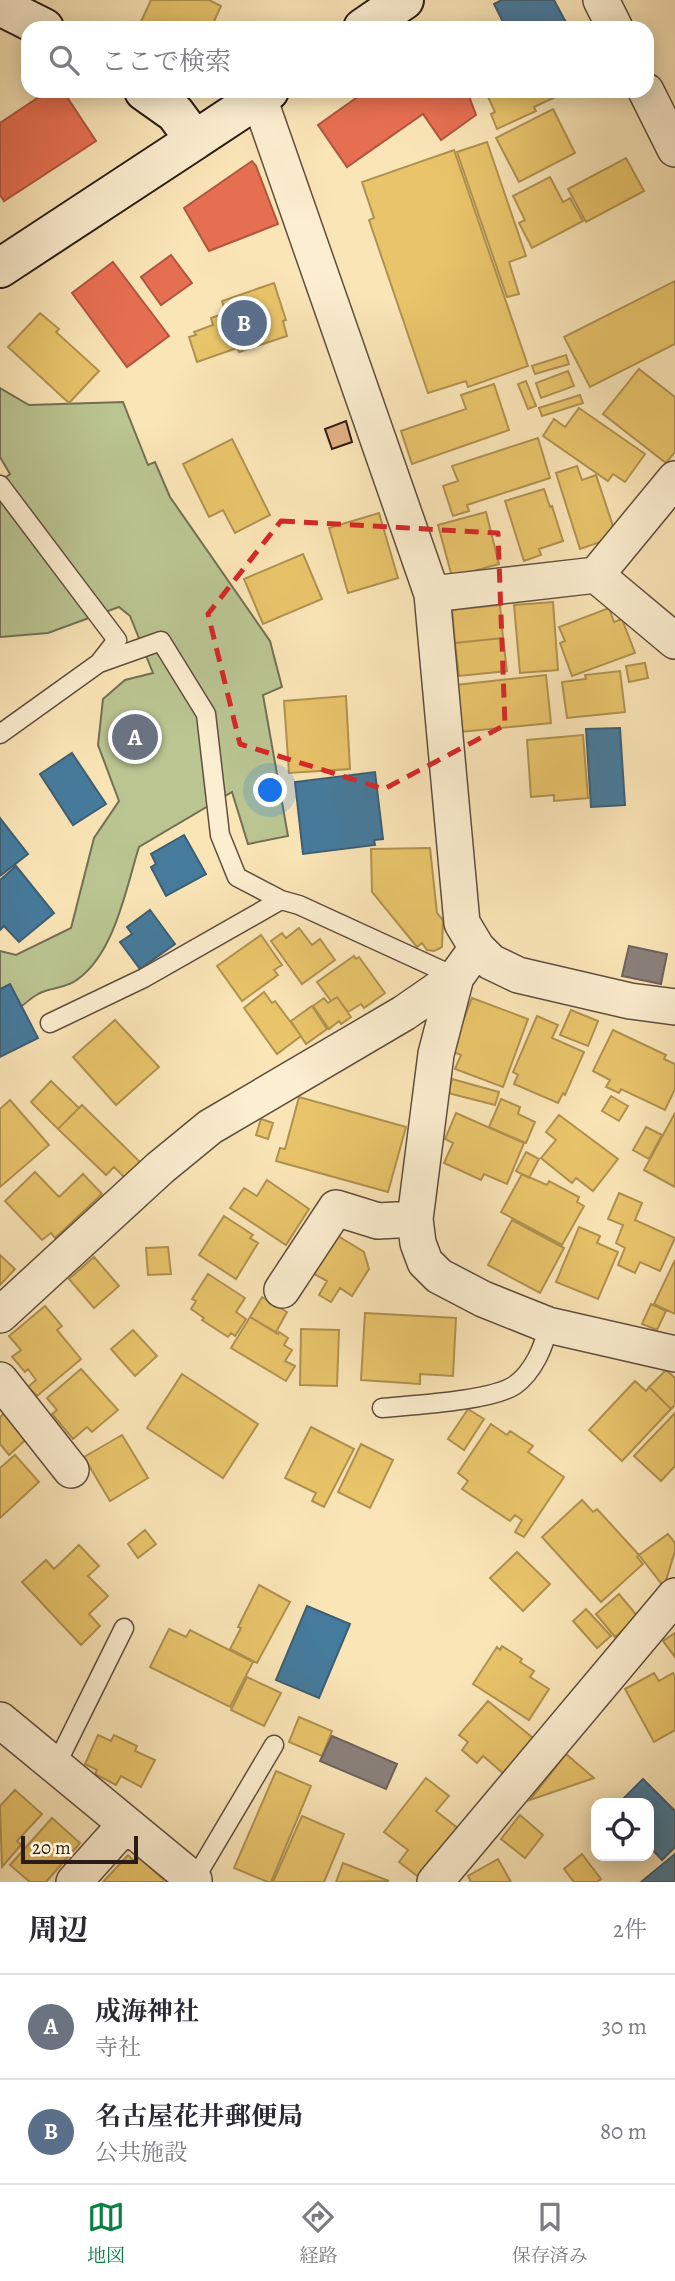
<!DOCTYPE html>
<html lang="ja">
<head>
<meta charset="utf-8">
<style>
  body { margin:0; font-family:Alegreya,"Noto Serif JP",serif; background:#f2f2f3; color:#2b2b33 }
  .controls { position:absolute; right:21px; bottom:21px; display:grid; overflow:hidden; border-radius:14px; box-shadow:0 4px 18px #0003 }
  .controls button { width:63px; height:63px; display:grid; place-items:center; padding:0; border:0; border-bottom:2px solid #e1e1e2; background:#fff; color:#2b2b33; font:35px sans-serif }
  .scale { position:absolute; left:21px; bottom:18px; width:117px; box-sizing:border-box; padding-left:7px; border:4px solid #2c1c15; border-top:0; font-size:19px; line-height:24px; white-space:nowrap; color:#2c1c15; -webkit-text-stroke:5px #fceed0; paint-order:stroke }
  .you { position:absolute; left:271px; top:791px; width:24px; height:24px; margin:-18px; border:5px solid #fff; border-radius:50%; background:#1a73e8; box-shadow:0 0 0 10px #1a73e833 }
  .badge { display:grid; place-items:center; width:46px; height:46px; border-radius:50%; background:#0b8043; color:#fff; font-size:23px; font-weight:700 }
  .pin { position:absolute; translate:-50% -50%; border:4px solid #fff; box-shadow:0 2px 7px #0006 }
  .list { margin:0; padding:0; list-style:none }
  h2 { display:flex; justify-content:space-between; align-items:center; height:91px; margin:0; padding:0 28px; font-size:30px }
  h2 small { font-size:23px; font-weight:400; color:#7c7c81 }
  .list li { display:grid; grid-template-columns:46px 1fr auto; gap:21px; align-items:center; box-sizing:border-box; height:105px; padding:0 28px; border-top:2px solid #e1e1e2 }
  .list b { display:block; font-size:26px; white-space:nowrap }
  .list p { margin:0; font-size:23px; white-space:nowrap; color:#7c7c81 }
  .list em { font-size:23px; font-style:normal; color:#7c7c81 }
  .icon { flex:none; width:38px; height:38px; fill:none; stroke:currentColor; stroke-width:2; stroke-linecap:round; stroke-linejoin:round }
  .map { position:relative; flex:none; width:675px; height:1882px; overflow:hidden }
  .search { position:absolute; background:#fff; box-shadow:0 4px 18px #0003; left:21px; right:21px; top:21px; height:77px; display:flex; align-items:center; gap:18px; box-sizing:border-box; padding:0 24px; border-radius:21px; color:#7c7c81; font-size:26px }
  .sheet { height:301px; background:#fff }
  nav { display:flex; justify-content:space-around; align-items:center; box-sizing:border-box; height:98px; border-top:2px solid #e1e1e2; background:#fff; font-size:19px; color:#7c7c81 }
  nav a { display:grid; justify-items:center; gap:4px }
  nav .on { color:#0b8043 }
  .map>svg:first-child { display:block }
  .green { fill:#bac592; stroke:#737054; stroke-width:2 }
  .homes { fill:#e9c46a; stroke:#b09250; stroke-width:2 }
  .shops { fill:#e76f51; stroke:#af563f; stroke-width:2 }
  .public { fill:#457b9d; stroke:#3e5e74; stroke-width:2 }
  .industry { fill:#8a817c; stroke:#6e635d; stroke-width:2 }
  .building { fill:#e3b085; stroke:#2c1c15; stroke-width:2 }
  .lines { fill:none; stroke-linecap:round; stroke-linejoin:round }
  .lane-casing { stroke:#604e3e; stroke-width:21 }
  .street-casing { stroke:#604e3e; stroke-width:38 }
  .secondary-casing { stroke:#2c1c15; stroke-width:42 }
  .lane { stroke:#fceed0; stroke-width:18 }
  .street { stroke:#fceed0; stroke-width:35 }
  .secondary { stroke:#fceed0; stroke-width:38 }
  .marked { fill:none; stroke:#d62828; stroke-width:5; stroke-dasharray:14 9; stroke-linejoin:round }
</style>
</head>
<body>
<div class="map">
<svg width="675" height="1882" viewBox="0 0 675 1882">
  <rect width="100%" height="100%" fill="#fae5b7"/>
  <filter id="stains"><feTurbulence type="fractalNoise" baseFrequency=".00286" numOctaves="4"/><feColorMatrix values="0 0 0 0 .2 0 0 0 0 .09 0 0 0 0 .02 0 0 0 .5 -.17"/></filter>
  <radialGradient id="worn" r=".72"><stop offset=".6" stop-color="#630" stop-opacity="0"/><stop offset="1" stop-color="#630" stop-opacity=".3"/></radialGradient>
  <!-- green -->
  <path class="green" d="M0 388 29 405 123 402 148 465 155 462 170 497 270 641 282 687 263 695 288 836 248 844 232 792 139 847C126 888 115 952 78 979 66 989 51 987 38 994 24 1002 12 1016 0 1026V951L16 955 71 928 94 838 119 801 98 745 103 699 125 680 153 673 130 616 119 607 48 633 0 637V482L10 474 0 457Z"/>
  <!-- homes -->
  <path class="homes" d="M151 0H209L221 6 211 28H138Z
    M501 91H561L562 94 534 107 536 111 497 129 491 114 495 112 488 97Z
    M553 109 575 153 519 182 496 138Z
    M487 142 526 256 509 262 519 294 507 297 457 152Z
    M454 150 528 366 468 387 466 381 428 393 369 220 374 218 362 182Z
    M626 158 644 191 586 222 568 189Z
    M550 177 563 202 570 198 583 221 532 248 519 223 525 220 513 196Z
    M675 281V344L590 387 564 337Z
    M274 283 286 320 283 321 287 336 239 352 237 348 197 362 189 337 196 335 194 332 213 325 211 318 226 313 222 301Z
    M40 313 59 329 56 332 99 371 69 403 8 347Z
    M566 355 569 364 535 374 532 366Z
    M639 369 675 397V452L666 463 603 414Z
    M568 371 574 386 541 398 536 383Z
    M526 381 536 406 528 409 518 384Z
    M494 384 509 430 412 464 401 431 466 409 461 395Z
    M580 395 583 403 542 416 539 408Z
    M579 408 645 454 625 482 613 474 608 481 543 436 554 419 565 427Z
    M538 438 550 478 467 505 469 511 453 516 443 486 458 481 452 466Z
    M232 439 270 515 235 533 223 510 209 517 183 464Z
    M577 466 582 480 596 475 615 532 609 539 580 549 556 473Z
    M544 489 550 507 552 506 563 541 539 549 541 555 524 561 505 501Z
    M486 512 499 564 452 577 438 525Z
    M379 513 398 578 348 593 329 528Z
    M303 554 322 599 263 624 244 579Z
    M553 602 558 670 520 673 514 605Z
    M500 605 503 638 455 643 452 610Z
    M609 608 614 622 622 619 635 653 572 676 560 643 565 641 559 627Z
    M503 638 507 671 459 676 455 643Z
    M645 663 648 678 629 682 626 666Z
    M620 671 625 712 567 718 562 682 586 679 585 675Z
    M546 675 551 723 461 732 456 685Z
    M346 696 350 769 289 773 284 701Z
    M583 735 588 798 554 801V795L531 797 527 740Z
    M430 848 437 913 443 920 442 947 434 951 427 950 422 943 417 947 372 892 371 849Z
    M299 928 312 945 320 939 335 960 302 984 271 941 282 933 286 938Z
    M261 935 282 965 274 970 278 975 242 1001 217 966Z
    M354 956 356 959 359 957 385 993 364 1008 361 1004 348 1012 337 997 331 1001 317 982Z
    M264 992 272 1003 275 1001 301 1036 277 1054 244 1008Z
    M337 997 351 1017 341 1024 339 1021 329 1029 313 1006 324 998 328 1003Z
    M472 998 528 1019 503 1087 455 1069 461 1055 451 1051Z
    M312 1006 327 1029 306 1044 291 1021Z
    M571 1010 598 1021 588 1046 560 1035Z
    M537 1016 558 1025 552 1038 584 1052 565 1095 563 1093 558 1103 514 1084 518 1075 513 1072Z
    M115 1020 159 1067 116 1105 73 1057Z
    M613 1030 666 1055 664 1059 675 1064V1089L665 1110 621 1089 619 1093 606 1087 610 1080 593 1071Z
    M452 1079 499 1092 495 1105 448 1093Z
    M51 1081 79 1108 58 1129 31 1102Z
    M611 1096 628 1106 619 1121 602 1111Z
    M299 1097 406 1127 388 1192 276 1161 280 1148 285 1149Z
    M501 1099 520 1107 518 1114 535 1122 526 1143 489 1127Z
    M10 1100 49 1145 0 1187V1109Z
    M82 1105 140 1162 125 1178 114 1167 106 1175 58 1129Z
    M456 1113 524 1143 507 1184 484 1174 481 1180 444 1163 453 1143 445 1139Z
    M675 1113V1187L644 1170Z
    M559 1115 618 1159 593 1191 576 1178 572 1183 541 1158 556 1140 546 1132Z
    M261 1119 273 1123 268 1139 256 1135Z
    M646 1127 662 1135 649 1159 633 1150Z
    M526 1152 539 1159 529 1178 516 1171Z
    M35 1172 59 1197 83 1174 102 1194 55 1238 51 1233 42 1240 5 1201Z
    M522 1174 547 1185 549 1181 579 1197 577 1202 584 1206 562 1245 501 1212Z
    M267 1180 309 1209 286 1245 230 1208 244 1188 257 1196Z
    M619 1193 642 1203 635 1220 675 1238 660 1271 640 1262 635 1273 618 1265 625 1248 616 1243 623 1225 608 1219Z
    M224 1216 253 1235 250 1238 258 1243 236 1279 199 1255Z
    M512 1220 564 1248 540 1293 488 1265Z
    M579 1227 600 1236 597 1243 618 1252 598 1299 556 1282Z
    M338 1236 364 1252 369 1269 352 1296 340 1288 331 1302 319 1295 327 1281 314 1274Z
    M168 1247 171 1274 148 1275 146 1248Z
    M0 1255 15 1269 0 1285Z
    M94 1257 119 1286 94 1308 69 1279Z
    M675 1260V1314L654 1304Z
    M208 1274 245 1298 236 1312 246 1319 235 1336 231 1333 228 1337 202 1320 204 1318 191 1309 196 1301 192 1299Z
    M262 1297 287 1312 276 1332 250 1317Z
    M651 1304 666 1311 657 1330 642 1324Z
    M45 1306 62 1326 57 1330 81 1359 37 1396 28 1387 36 1380 28 1369 25 1372 12 1357 21 1350 9 1336Z
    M365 1313 456 1318 453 1376 420 1374V1384L361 1380Z
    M250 1317 278 1334 279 1332 288 1338 284 1345 292 1350 285 1361 295 1366 286 1381 231 1348Z
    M301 1329 339 1330 337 1386 300 1385Z
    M133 1330 157 1356 135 1376 111 1349Z
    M81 1369 118 1410 92 1432 87 1427 73 1439 52 1414 57 1410 47 1398Z
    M666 1370 675 1378V1405L671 1409 649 1387Z
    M182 1374 258 1424 223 1478 147 1428Z
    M635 1381 646 1391 649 1387 671 1409 622 1461 589 1430Z
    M9 1409 32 1434 9 1455 0 1444V1417Z
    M468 1409 484 1419 464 1450 448 1439Z
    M675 1413V1466L661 1481 634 1456Z
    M491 1424 507 1435 510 1431 533 1446 528 1452 564 1477 524 1537 515 1532 522 1520 515 1515 510 1521 462 1489 468 1481 458 1473Z
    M311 1427 354 1449 324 1507 312 1501 316 1493 285 1478Z
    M122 1435 148 1478 110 1501 84 1457Z
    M361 1444 393 1460 370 1508 338 1492Z
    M15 1455 39 1482 0 1518V1468Z
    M582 1500 593 1512 597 1509 639 1555 637 1557 643 1564 601 1602 542 1537Z
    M145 1530 156 1544 138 1558 128 1544Z
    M668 1534 675 1543V1551L664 1587 639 1555Z
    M79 1545 99 1566 88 1576 108 1596 89 1614 100 1626 81 1645 22 1582 46 1560 54 1569Z
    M517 1552 550 1584 523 1611 490 1578Z
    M259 1585 290 1602 257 1663 230 1649 241 1628 238 1627Z
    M619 1594 639 1618 615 1637 596 1614Z
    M586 1609 611 1636 597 1648 573 1621Z
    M169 1629 186 1637 190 1630 253 1662 230 1707 150 1667Z
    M675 1633V1657L663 1641Z
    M502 1646 522 1659 520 1662 534 1671 530 1677 549 1689 529 1720 473 1684 497 1647 500 1650Z
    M654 1673 659 1681 673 1673 675 1676V1730L654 1742 625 1689Z
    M247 1677 281 1693 264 1726 231 1710Z
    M488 1701 533 1738 504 1774 483 1756 477 1763 462 1750 468 1742 459 1735Z
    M299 1717 332 1731 322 1756 289 1742Z
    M98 1735 111 1741 114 1735 137 1746 135 1751 155 1760 141 1787 121 1776 116 1785 95 1774 97 1770 85 1764Z
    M566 1754 594 1778 530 1800Z
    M276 1771 311 1786 271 1882H268L234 1868Z
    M426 1778 449 1796 436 1811 459 1829 420 1878 399 1862 408 1850 384 1832Z
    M15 1790 42 1814 17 1841 21 1845 2 1867 0 1806Z
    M520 1815 543 1835 525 1858 501 1839Z
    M302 1816 344 1834 324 1882H273Z
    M52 1818 80 1843 46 1882H30L10 1865Z
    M582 1854 601 1879 597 1882H574L564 1869Z
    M128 1855 134 1861 139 1857 166 1882H103Z
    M498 1859 511 1882H471L468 1876Z
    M343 1863 389 1881 336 1882Z"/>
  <!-- shops -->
  <path class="shops" d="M48 91H63L96 141 4 201 0 195V123Z
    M366 91H467L476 115 441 140 423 114 347 167 318 125Z
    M252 161 256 166 278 224 209 251 184 208Z
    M171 255 192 283 161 305 141 277Z
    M113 262 169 336 127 367 72 293Z"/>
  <!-- public -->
  <path class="public" d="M502 0H554L569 28H506L494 4Z
    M620 728 625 805 591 807 586 729Z
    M72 753 106 804 73 825 40 774Z
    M375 772 383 839 374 840 375 845 303 854 295 782Z
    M0 818 28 854 0 876Z
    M184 835 206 874 166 896 151 867 156 864 151 854Z
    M16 866 54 913 19 942 4 926 0 930V880Z
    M150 910 175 944 140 969 120 942 132 934 127 927Z
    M10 984 38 1038 0 1057V989Z
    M307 1606 350 1624 319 1698 276 1680Z
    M643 1779 675 1811V1847L662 1860 649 1846V1803H623L621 1801Z
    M675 1854V1882H641Z"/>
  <!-- industry -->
  <path class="industry" d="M629 946 667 954 661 984 622 976Z
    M332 1736 397 1764 386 1789 320 1761Z"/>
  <!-- building -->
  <path class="building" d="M346 421 352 442 332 449 325 429Z"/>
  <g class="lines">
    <!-- lane casing -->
    <g class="lane-casing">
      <path id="lane" d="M0 485 117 640 99 663
        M0 734 99 663 161 641 206 714 220 835 237 877 281 900 299 905 456 977
        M50 1023 144 978 281 900
        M382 1408C412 1405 492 1401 515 1385 533 1372 545 1346 548 1325
        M56 1765 124 1628
        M196 1882 194 1880 274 1745"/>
    </g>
    <!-- street casing -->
    <g class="street-casing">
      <path id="street" d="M601 0 615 28
        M646 91 675 149
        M596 575 675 641
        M432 594 596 575 675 479
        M477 948 491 962 518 975 630 1001 675 1007
        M456 977 436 1054 415 1219 418 1243 425 1262 439 1276 483 1299 548 1325 675 1354
        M282 1290 336 1208 378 1221 415 1219
        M0 1315 160 1168 210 1127 404 1013 456 977 477 948 462 923 432 594 259 98
        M0 1380 71 1470
        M0 1720 194 1880
        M74 1882 126 1824
        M435 1882 675 1596"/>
    </g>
    <!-- secondary casing -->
    <g class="secondary-casing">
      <path id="secondary" d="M0 6 44 28
        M363 28 404 0
        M144 91 175 113 195 140 269 91
        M0 268 195 140"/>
    </g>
    <!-- lane -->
    <use href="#lane" class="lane"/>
    <!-- street -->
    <use href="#street" class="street"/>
    <!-- secondary -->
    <use href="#secondary" class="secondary"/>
  </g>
  <!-- marked area -->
  <path class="marked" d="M281 521 498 533 505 725 384 789 240 744 208 614Z"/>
  <rect width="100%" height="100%" filter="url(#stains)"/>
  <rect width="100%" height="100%" fill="url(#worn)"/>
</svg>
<div class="controls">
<button><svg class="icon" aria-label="locate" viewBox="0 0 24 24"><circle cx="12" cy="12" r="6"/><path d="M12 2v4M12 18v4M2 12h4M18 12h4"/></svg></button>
</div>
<div class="scale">20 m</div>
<div class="you"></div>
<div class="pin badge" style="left:135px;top:737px;background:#6b7280">A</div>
<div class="pin badge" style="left:244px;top:323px;background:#5c6f8a">B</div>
<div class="search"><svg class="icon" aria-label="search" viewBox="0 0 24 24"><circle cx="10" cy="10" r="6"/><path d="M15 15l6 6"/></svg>ここで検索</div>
</div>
<section class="sheet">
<h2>周辺<small>2件</small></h2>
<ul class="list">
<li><span class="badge" style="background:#6b7280">A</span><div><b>成海神社</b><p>寺社</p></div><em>30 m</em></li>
<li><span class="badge" style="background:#5c6f8a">B</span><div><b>名古屋花井郵便局</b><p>公共施設</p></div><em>80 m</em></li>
</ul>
</section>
<nav>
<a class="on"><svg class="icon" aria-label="map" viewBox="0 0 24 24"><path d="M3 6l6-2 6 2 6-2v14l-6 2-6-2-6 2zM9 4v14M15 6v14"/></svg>地図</a>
<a><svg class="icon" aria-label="directions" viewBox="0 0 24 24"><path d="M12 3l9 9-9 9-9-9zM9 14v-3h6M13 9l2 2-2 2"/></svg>経路</a>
<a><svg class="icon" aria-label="saved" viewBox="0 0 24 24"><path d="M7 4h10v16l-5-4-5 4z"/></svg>保存済み</a>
</nav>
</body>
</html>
